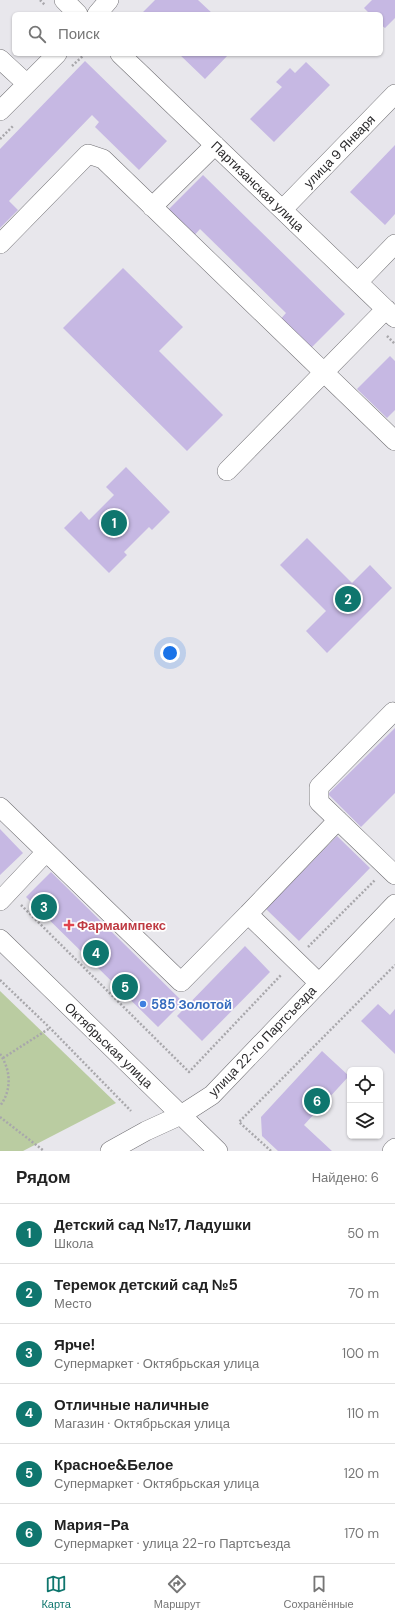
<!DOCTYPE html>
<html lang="ru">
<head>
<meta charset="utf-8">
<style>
  body { margin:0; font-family:"DM Sans",sans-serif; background:#f2f2f2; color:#222 }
  .controls { position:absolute; right:12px; bottom:12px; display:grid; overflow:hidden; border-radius:6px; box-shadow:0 1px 3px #0004 }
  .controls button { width:36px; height:36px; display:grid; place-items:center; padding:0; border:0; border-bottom:1px solid #e0e0e0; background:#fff; color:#222; font:20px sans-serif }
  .you { position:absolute; left:170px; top:653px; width:14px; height:14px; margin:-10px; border:3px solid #fff; border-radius:50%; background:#1a73e8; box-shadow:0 0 0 6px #1a73e833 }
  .badge { display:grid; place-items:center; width:26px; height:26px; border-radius:50%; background:#0f766e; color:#fff; font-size:13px; font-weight:700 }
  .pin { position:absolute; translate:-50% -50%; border:2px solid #fff; box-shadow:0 1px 4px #0006 }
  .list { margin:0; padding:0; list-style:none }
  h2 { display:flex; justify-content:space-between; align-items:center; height:52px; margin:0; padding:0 16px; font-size:17px }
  h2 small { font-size:13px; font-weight:400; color:#767676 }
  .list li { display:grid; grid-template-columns:26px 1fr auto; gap:12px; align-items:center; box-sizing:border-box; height:60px; padding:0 16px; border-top:1px solid #e0e0e0 }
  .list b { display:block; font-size:15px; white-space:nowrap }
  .list p { margin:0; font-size:13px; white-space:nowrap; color:#767676 }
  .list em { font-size:13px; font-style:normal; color:#767676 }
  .icon { flex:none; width:22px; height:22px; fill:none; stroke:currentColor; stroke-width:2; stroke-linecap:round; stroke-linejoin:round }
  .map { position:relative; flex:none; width:395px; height:1151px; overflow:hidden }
  .search { position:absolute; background:#fff; box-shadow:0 1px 3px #0004; left:12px; right:12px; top:12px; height:44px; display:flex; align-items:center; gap:10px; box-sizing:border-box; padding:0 14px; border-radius:6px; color:#767676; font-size:15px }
  .sheet { height:412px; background:#fff }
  nav { display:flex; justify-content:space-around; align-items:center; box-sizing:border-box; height:56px; border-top:1px solid #e0e0e0; background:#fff; font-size:11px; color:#767676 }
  nav a { display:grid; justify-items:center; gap:2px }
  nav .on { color:#0f766e }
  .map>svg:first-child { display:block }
  .green { fill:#bacca1 }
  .building { fill:#c6b8e3 }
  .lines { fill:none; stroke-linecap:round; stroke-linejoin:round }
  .minor-casing { stroke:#717074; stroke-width:20 }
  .path { stroke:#a8a7ab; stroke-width:2.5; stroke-dasharray:2 2; stroke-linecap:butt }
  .minor { stroke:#fff; stroke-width:19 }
  .health-dot { fill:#e0444e; stroke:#fff; stroke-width:1.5 }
  .shop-dot { fill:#3f7fe0; stroke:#fff; stroke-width:1.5 }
  .labels { text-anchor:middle; stroke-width:3.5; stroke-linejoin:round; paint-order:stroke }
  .street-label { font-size:13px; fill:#2a292b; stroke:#fff }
  .health-label { font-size:13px; font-weight:bold; fill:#be3a42; stroke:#fff; text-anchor:start }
  .shop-label { font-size:13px; font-weight:bold; fill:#366cbe; stroke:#fff; text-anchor:start }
</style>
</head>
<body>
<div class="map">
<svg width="395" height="1151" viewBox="0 0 395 1151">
  <rect width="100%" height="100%" fill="#e8e7ec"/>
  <!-- green -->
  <path class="green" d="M0 991 116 1103 23 1151H0Z"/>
  <!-- building -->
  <path class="building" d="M155 0H198L213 14H141Z
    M372 0H395V18L385 28 381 25V14H370L364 8Z
    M179 54H229L205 79Z
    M85 61 167 141 139 170 95 127 99 122 92 115 9 201 18 210 0 228V149Z
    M306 62 330 85 274 142 250 119 282 87 276 82 290 68 295 73Z
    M395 145V214L385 225 350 192Z
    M203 175 345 314 308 351 278 322 286 313 200 229 191 239 165 213Z
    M123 268 183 327 159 351 223 415 187 451 63 328Z
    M390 356 395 361V410L387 418 357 389Z
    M126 467 170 512 152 530 149 527 124 552 127 555 109 573 64 528 81 511 89 520 114 495 106 487Z
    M307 538 352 583 370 565 392 588 327 653 306 631 326 611 280 565Z
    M395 728V793L361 827 328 794Z
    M0 829 23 853 0 875Z
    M337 836 370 868 299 941 266 909Z
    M51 872 183 1002 158 1027 26 897Z
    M245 946 270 972 202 1041 177 1016Z
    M378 1004 390 1015 395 1009V1054L361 1021Z
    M322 1051 349 1076 304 1125 332 1151H278L262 1136 261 1117Z"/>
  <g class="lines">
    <!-- minor casing -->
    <g class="minor-casing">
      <path id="minor" d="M64 0 78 14
        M97 14 109 0
        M120 54 395 318
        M0 59 27 84
        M0 111 57 54
        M152 207 215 145
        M283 209 395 94
        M0 244 88 154 103 159 395 441
        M358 282 395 244
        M227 471 386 309
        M395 713 393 712 319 787V802L395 875
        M0 807 181 982 248 914 318 982
        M0 901 46 852
        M248 914 338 820
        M0 939 218 1151
        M110 1151 146 1131 181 1115 212 1095 395 904
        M392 1151 395 1148"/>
    </g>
    <!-- path -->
    <path class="path" d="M40 0 45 5
      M72 66 85 54
      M0 139 14 125
      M387 336 395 344
      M21 905 189 1072 282 974
      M308 947 375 880
      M0 980 50 1028 131 1111
      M0 1054C11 1070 12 1090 0 1106
      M3 1058 50 1028
      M0 1117 44 1151
      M271 1151 239 1122 395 965"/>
    <!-- minor -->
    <use href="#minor" class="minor"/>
  </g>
  <!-- markers -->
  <path class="health-dot" d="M67 919h4v4h4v4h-4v4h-4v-4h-4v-4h4z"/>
  <circle class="shop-dot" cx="143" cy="1004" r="4"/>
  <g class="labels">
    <!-- street labels -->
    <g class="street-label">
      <text transform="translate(339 151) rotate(-46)" y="5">улица 9 Января</text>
      <text transform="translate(258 186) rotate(44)" y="5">Партизанская улица</text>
      <text transform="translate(262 1041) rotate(-46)" y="5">улица 22-го Партсъезда</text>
      <text transform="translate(109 1045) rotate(44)" y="5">Октябрьская улица</text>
    </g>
    <!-- health labels -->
    <g class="health-label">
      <text x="77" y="930">Фармаимпекс</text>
    </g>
    <!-- shop labels -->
    <g class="shop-label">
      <text x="151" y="1009">585 Золотой</text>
    </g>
  </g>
</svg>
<div class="controls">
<button><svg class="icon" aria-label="locate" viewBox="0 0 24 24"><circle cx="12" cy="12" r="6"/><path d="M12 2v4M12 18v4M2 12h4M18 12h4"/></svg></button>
<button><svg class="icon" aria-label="layers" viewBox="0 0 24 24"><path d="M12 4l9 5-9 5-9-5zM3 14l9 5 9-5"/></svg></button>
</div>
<div class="you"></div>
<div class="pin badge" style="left:114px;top:523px">1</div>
<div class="pin badge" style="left:348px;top:599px">2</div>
<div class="pin badge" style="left:44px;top:907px">3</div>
<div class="pin badge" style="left:96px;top:953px">4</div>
<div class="pin badge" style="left:125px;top:987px">5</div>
<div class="pin badge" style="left:317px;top:1101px">6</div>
<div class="search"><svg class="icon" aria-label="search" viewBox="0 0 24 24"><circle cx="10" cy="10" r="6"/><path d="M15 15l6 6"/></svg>Поиск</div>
</div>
<section class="sheet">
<h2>Рядом<small>Найдено: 6</small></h2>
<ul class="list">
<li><span class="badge">1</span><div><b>Детский сад №17, Ладушки</b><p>Школа</p></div><em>50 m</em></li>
<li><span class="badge">2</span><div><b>Теремок детский сад №5</b><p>Место</p></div><em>70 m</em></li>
<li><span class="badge">3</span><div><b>Ярче!</b><p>Супермаркет · Октябрьская улица</p></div><em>100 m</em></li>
<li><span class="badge">4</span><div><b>Отличные наличные</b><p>Магазин · Октябрьская улица</p></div><em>110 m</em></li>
<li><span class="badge">5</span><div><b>Красное&amp;Белое</b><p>Супермаркет · Октябрьская улица</p></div><em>120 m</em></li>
<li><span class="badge">6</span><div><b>Мария-Ра</b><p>Супермаркет · улица 22-го Партсъезда</p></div><em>170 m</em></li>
</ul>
</section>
<nav>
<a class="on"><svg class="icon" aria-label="map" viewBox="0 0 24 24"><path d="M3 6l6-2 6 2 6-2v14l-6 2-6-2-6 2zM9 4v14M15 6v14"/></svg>Карта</a>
<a><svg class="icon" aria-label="directions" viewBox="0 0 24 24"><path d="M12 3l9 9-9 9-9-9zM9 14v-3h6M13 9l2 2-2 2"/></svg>Маршрут</a>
<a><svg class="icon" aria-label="saved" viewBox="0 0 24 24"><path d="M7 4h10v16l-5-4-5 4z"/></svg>Сохранённые</a>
</nav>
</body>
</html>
